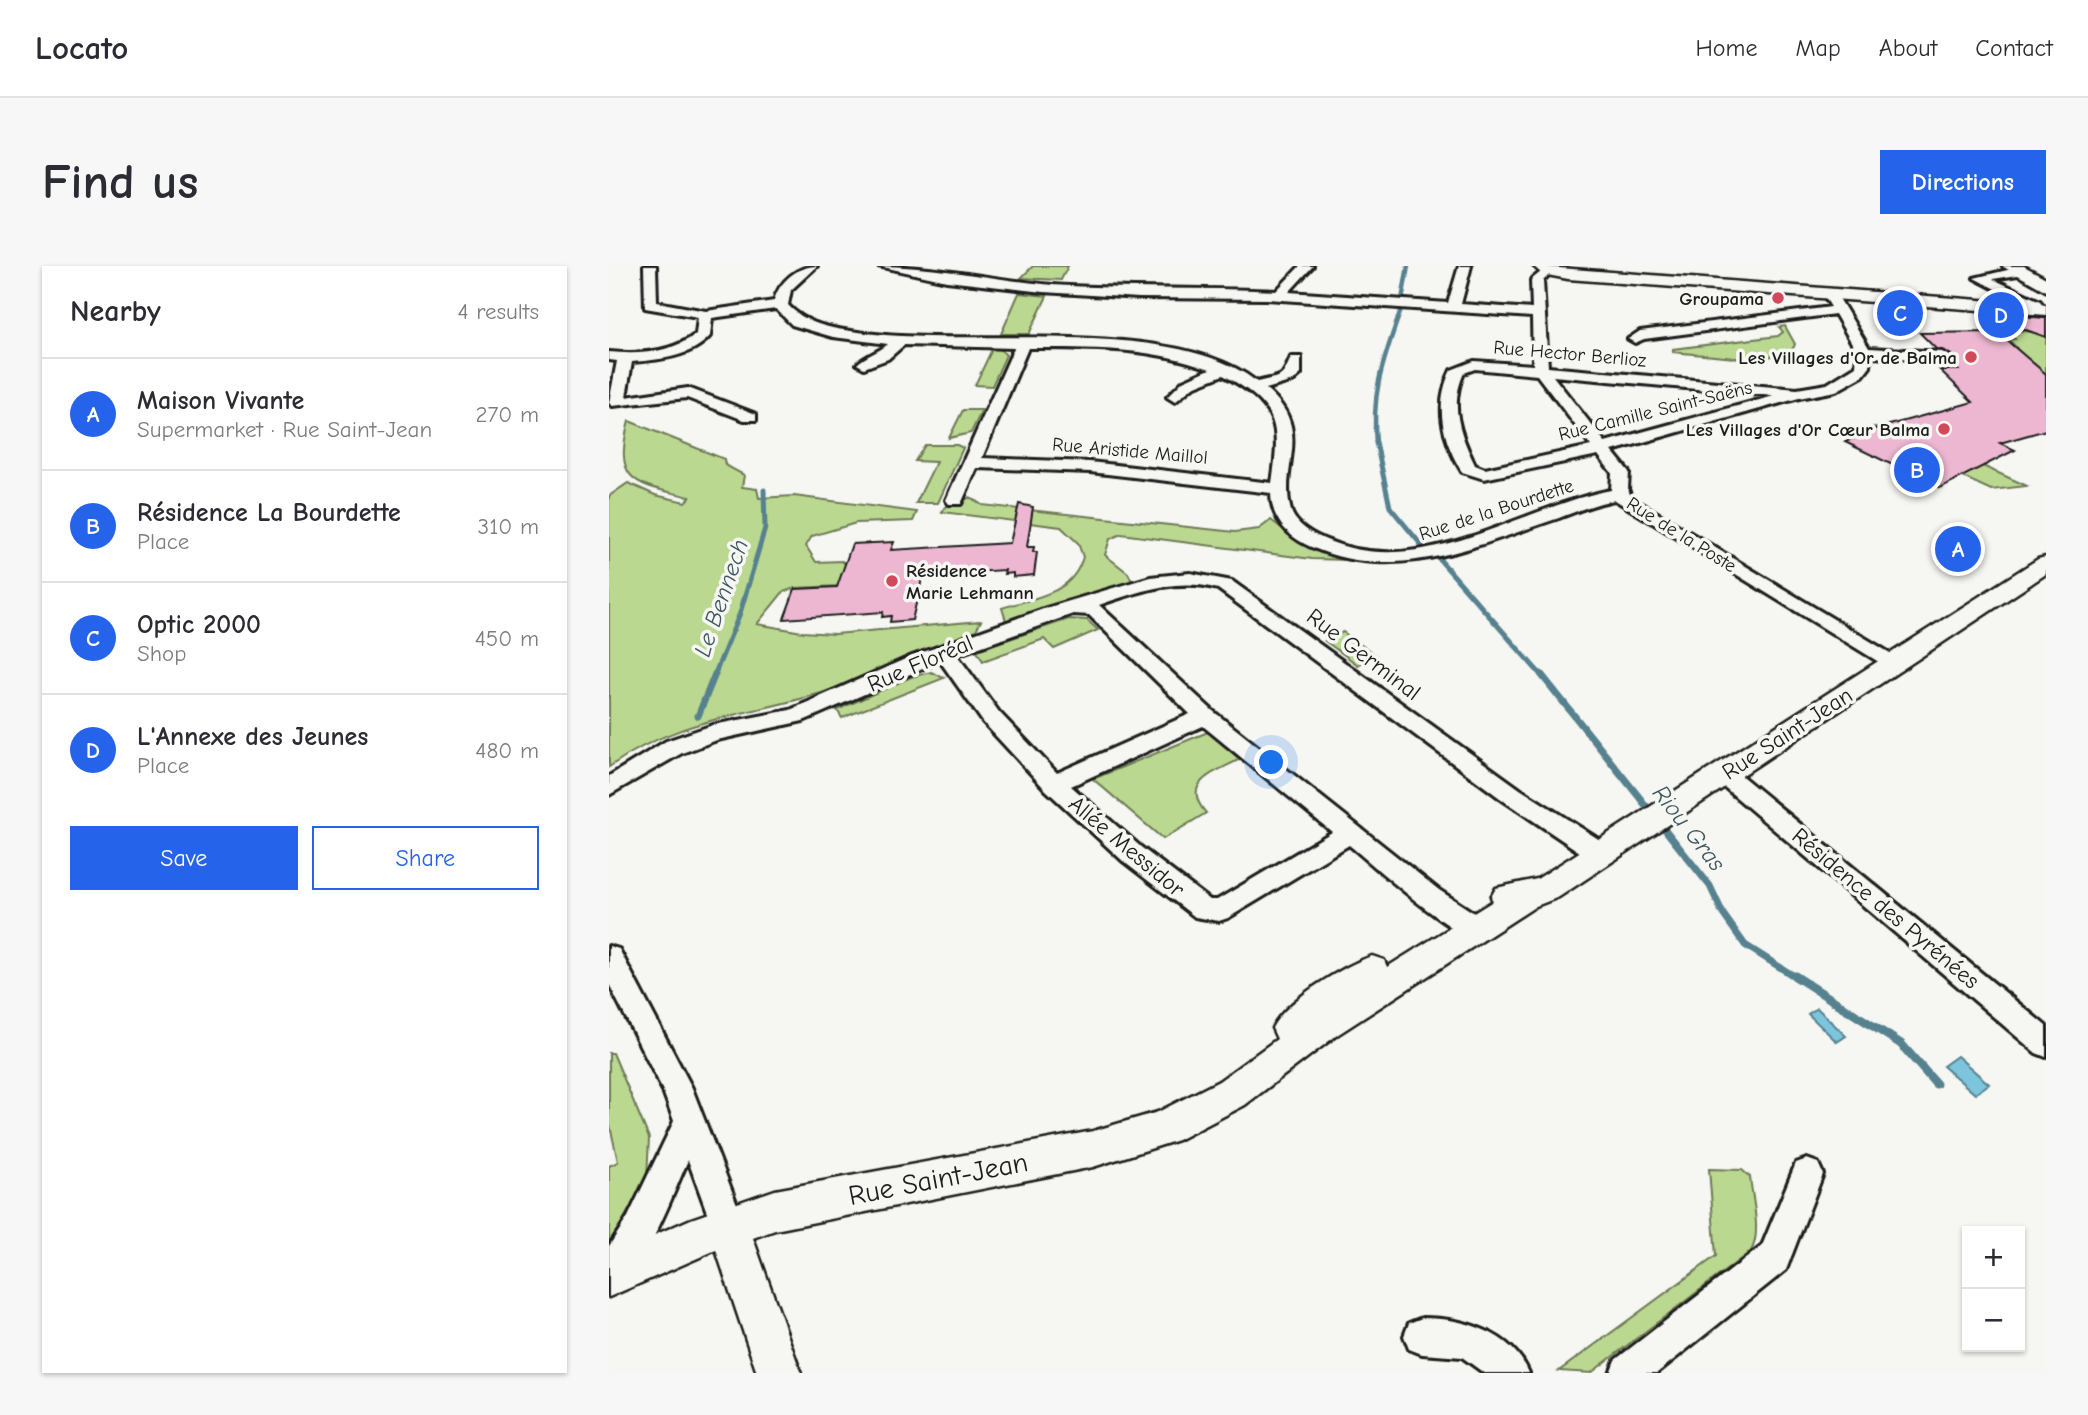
<!DOCTYPE html>
<html lang="en">
<head>
<meta charset="utf-8">
<style>
  body { margin:0; font-family:"Comic Neue",sans-serif; background:#f7f7f7; color:#2b2b33 }
  .controls { position:absolute; right:21px; bottom:21px; display:grid; overflow:hidden; border-radius:0px; box-shadow:0 2px 5px #0004 }
  .controls button { width:63px; height:63px; display:grid; place-items:center; padding:0; border:0; border-bottom:2px solid #e1e1e2; background:#fff; color:#2b2b33; font:35px sans-serif }
  .you { position:absolute; left:663px; top:497px; width:24px; height:24px; margin:-18px; border:5px solid #fff; border-radius:50%; background:#1a73e8; box-shadow:0 0 0 10px #1a73e833 }
  .badge { display:grid; place-items:center; width:46px; height:46px; border-radius:50%; background:#2563eb; color:#fff; font-size:23px; font-weight:700 }
  .pin { position:absolute; translate:-50% -50%; border:4px solid #fff; box-shadow:0 2px 7px #0006 }
  .list { margin:0; padding:0; list-style:none }
  h2 { display:flex; justify-content:space-between; align-items:center; height:91px; margin:0; padding:0 28px; font-size:30px }
  h2 small { font-size:23px; font-weight:400; color:#7c7c81 }
  .list li { display:grid; grid-template-columns:46px 1fr auto; gap:21px; align-items:center; box-sizing:border-box; height:112px; padding:0 28px; border-top:2px solid #e1e1e2 }
  .list b { display:block; font-size:26px; white-space:nowrap }
  .list p { margin:0; font-size:23px; white-space:nowrap; color:#7c7c81 }
  .list em { font-size:23px; font-style:normal; color:#7c7c81 }
  .actions { display:flex; gap:14px; padding:21px 28px }
  .actions a { flex:1; padding:16px 0; border:2px solid #2563eb; border-radius:0px; text-align:center; font-size:24px; color:#2563eb }
  .actions .main { background:#2563eb; color:#fff }
  .map { position:relative; flex:none; width:1437px; height:1107px; overflow:hidden; border-radius:0px }
  header { display:flex; align-items:center; gap:42px; box-sizing:border-box; height:98px; padding:0 35px; background:#fff; border-bottom:2px solid #e1e1e2 }
  header strong { font-size:33px }
  nav { display:flex; gap:38px; margin-inline-start:auto; font-size:24px }
  .intro { display:flex; align-items:center; justify-content:space-between; box-sizing:border-box; height:168px; padding:0 42px }
  h1 { margin:0; font-size:49px }
  .button { padding:18px 32px; border-radius:0px; background:#2563eb; color:#fff; font-size:24px; font-weight:700 }
  main { display:flex; gap:42px; padding:0 42px }
  aside { flex:1; background:#fff; border-radius:0px; box-shadow:0 2px 5px #0004 }
  .map>svg:first-child { display:block }
  .green { fill:#bbd890; stroke:#6c7a56; stroke-width:2 }
  .water { fill:#7cc5dc; stroke:#56818f; stroke-width:2 }
  .lines { fill:none; stroke-linecap:round; stroke-linejoin:round }
  .stream-far3 { stroke:#56818f; stroke-width:4.5 }
  .stream-far2 { stroke:#56818f; stroke-width:5 }
  .stream-far1 { stroke:#56818f; stroke-width:7 }
  .stream { stroke:#56818f; stroke-width:9 }
  .building { fill:#edb7d1; stroke:#1c1c1c; stroke-width:2 }
  .minor-casing { stroke:#1c1c1c; stroke-width:6 }
  .tertiary-casing { stroke:#1c1c1c; stroke-width:5 }
  .secondary-casing { stroke:#1c1c1c; stroke-width:5 }
  .minor { fill:#f6f6f2; fill-rule:evenodd }
  .tertiary { fill:#f6f6f2; fill-rule:evenodd }
  .secondary { fill:#f6f6f2; fill-rule:evenodd }
  .poi-dot { fill:#d1495b; stroke:#f6f6f2; stroke-width:2.5 }
  .labels { text-anchor:middle; stroke-width:7; stroke-linejoin:round; paint-order:stroke }
  .far-poi-label { font-size:19px; font-weight:bold; fill:#1c1c1c; stroke:#f6f6f2; text-anchor:end }
  .far-street-label { font-size:19px; fill:#1c1c1c; stroke:#f6f6f2 }
  .street-label { font-size:23px; fill:#1c1c1c; stroke:#f6f6f2 }
  .water-label { font-size:24px; font-style:italic; fill:#3e575f; stroke:#f6f6f2 }
  .near-street-label { font-size:28px; fill:#1c1c1c; stroke:#f6f6f2 }
</style>
</head>
<body>
<header>
<strong>Locato</strong>
<nav><a>Home</a><a>Map</a><a>About</a><a>Contact</a></nav>
</header>
<div class="intro"><h1>Find us</h1><a class="button">Directions</a></div>
<main>
<aside>
<h2>Nearby<small>4 results</small></h2>
<ul class="list">
<li><span class="badge">A</span><div><b>Maison Vivante</b><p>Supermarket · Rue Saint-Jean</p></div><em>270 m</em></li>
<li><span class="badge">B</span><div><b>Résidence La Bourdette</b><p>Place</p></div><em>310 m</em></li>
<li><span class="badge">C</span><div><b>Optic 2000</b><p>Shop</p></div><em>450 m</em></li>
<li><span class="badge">D</span><div><b>L'Annexe des Jeunes</b><p>Place</p></div><em>480 m</em></li>
</ul>
<div class="actions"><a class="main">Save</a><a>Share</a></div>
</aside>
<div class="map">
<svg width="1437" height="1107" viewBox="0 0 1437 1107">
  <rect width="100%" height="100%" fill="#f6f6f2"/>
  <filter id="ink" filterUnits="userSpaceOnUse"><feTurbulence type="fractalNoise" baseFrequency=".0143" numOctaves="2"/><feDisplacementMap in="SourceGraphic" scale="14" xChannelSelector="R" yChannelSelector="G"/><feConvolveMatrix kernelMatrix="1 2 1 2 8 2 1 2 1" color-interpolation-filters="sRGB"/></filter>
  <g filter="url(#ink)">
    <!-- green -->
    <path class="green" d="M424 0H459L452 14 412 12Z
      M410 27 438 30 420 68H392Z
      M1176 60 1186 78 1183 85 1147 94 1064 86V83L1169 70 1174 66 1170 61Z
      M1396 63 1424 66 1437 71V108L1413 114 1400 82 1407 81 1400 74 1406 73Z
      M384 81 390 82 397 89 383 120 366 119Z
      M354 144H373L362 167 340 172Z
      M20 155 115 193 116 199 135 209 133 221 148 223 150 232 185 230 308 246 304 255 247 257 203 270 197 280 207 296 233 295 238 300 230 320 186 322 174 326 148 358 193 366 226 368 372 355 367 364C316 385 264 410 212 427 134 451 71 451 0 501V230L19 217 46 229 76 236 81 231C29 218 3 219 20 155Z
      M1283 159 1418 220 1382 224 1250 163Z
      M316 179H348L354 182 329 237H307L327 196 306 195Z
      M361 231 373 239 626 266 650 263 662 254C687 274 710 285 741 294L703 293 512 268 501 273 496 289 519 307 524 317 397 355 393 342C426 331 463 329 474 291L469 277 452 261 333 246 340 235 353 236Z
      M460 353 478 354 489 364 445 383 435 373 374 395 367 384Z
      M734 366 766 389 749 399 716 375Z
      M322 406 335 412 233 452 228 444 302 411Z
      M599 466 631 493C607 506 570 516 597 547L554 573 484 513Z
      M0 787H4L40 872 38 912 0 979V900L9 896 0 855Z
      M1100 903 1133 904 1141 911C1143 932 1153 967 1142 985L982 1107 950 1105 1107 990Z"/>
    <!-- water -->
    <path class="water" d="M1208 742 1237 770 1228 776 1199 748Z
      M1348 790 1380 818 1366 828 1334 800Z"/>
    <g class="lines">
      <!-- stream-far3 -->
      <path class="stream-far3" d="M793 34 799 0
        M767 178C762 123 775 94 792 43"/>
      <!-- stream-far2 -->
      <path class="stream-far2" d="M767 176 781 241 814 281
        M831 294 933 410
        M105 410 131 347 156 262 155 224"/>
      <!-- stream-far1 -->
      <path class="stream-far1" d="M932 408 1101 620 1114 648 1136 679 1188 712
        M89 450 106 408"/>
      <!-- stream -->
      <path class="stream" d="M1186 710 1292 778 1327 818"/>
    </g>
    <!-- building -->
    <path class="building" d="M1384 48 1437 52V71L1383 52Z
      M1388 66 1437 108V164L1391 177 1406 184 1331 222 1236 176 1266 163 1364 136 1331 104H1349L1338 94 1342 89 1327 83 1311 67Z
      M410 238 424 241 418 281H425L424 286H428L425 309 404 311V307L395 308 396 304 314 309 303 354 281 356 282 350 273 351 274 346 175 353 186 323 228 321 243 278 285 276 282 284 401 277Z"/>
    <g class="lines">
      <!-- minor casing -->
      <g class="minor-casing">
        <path id="minor" d="M35 0H47L48 36 97 45 165 35C170 15 189 0 208 0L182 24 179 39C200 61 227 63 257 67 362 81 567 50 648 116 674 109 672 115 682 91H692V108L684 115 657 123C705 163 671 198 681 241 684 257 701 267 715 273 812 316 908 242 1002 224L1003 207 989 189 875 213 853 206C833 174 825 138 842 104L865 95 924 99 923 51 658 33 530 32 434 26 338 15 269 0C327 0 385 14 443 19 518 24 592 21 667 25L691 0H704L680 26 839 37 850 0H862L852 38 923 43 922 14 938 1 944 5 934 15 939 101 1188 123 1218 118 1247 100 1248 86 1226 48 1035 73 1026 77 1019 73 1031 65 1222 41 1213 27 1225 24 1260 82 1333 86 1340 90 1333 94 1262 91 1261 101 1254 110 1227 125 1190 132 1003 185 1020 206 1019 223 1022 231 1296 396 1292 401H1278L1006 234C987 237 968 245 950 252 868 279 786 319 700 280 678 270 662 252 662 227L481 206 368 202 352 238H340L337 234 405 82 295 79 279 93 255 102 248 98C256 90 270 86 279 78L224 71 183 59 167 43 103 52 101 70C83 91 49 94 23 96L17 131 79 122 147 148V154H135L78 132 3 140 0 137 8 95 0 94V86C30 89 62 87 87 68L89 51 36 42ZM419 82C482 82 542 81 601 103L574 115 558 131 566 136 584 121 614 109C669 139 672 158 663 217L481 196 373 192ZM866 103 928 109 982 180 876 203 866 199C851 168 840 139 855 107ZM944 110 1165 130 996 176Z
          M1411 1 1415 2V8L1384 13 1431 35 1437 43 1436 47H1426L1421 41 1365 12Z
          M581 307 623 315 911 523 1002 581 1006 588 1002 595 993 598 984 595 895 535 609 323C569 311 528 326 490 339L604 445 830 624 876 654 880 662 876 670C875 670 868 673 866 672 844 671 761 596 740 579L619 652 610 655 586 651 515 596 437 524 374 456 331 395 194 455 108 474 73 487 0 529V510L57 475 104 459 181 444 303 390 437 342 541 311ZM464 348 480 349 581 448 448 507 390 446 348 389ZM594 460 723 566 608 634H601L533 582 462 520Z
          M1115 500 1123 502 1437 760V791L1427 787 1107 514 1103 508 1107 502Z
          M0 680 10 683 83 822 136 959 131 971 119 976 107 971 79 894C64 927 33 1014 0 1027V980L19 951 65 855 54 825 0 718Z
          M1198 893 1209 897 1214 908 1177 1004 1048 1107H1001L1006 1094 1153 980 1187 897Z
          M813 1052C854 1052 903 1066 920 1107H875L853 1091 813 1088 800 1083 795 1070 800 1057Z"/>
      </g>
      <!-- tertiary casing -->
      <g class="tertiary-casing">
        <path id="tertiary" d="M924 0 1437 39V49L959 13 933 8Z
          M1437 291V308L950 631 927 640 728 769 636 839 569 874 484 901 166 964 144 972 192 1107H148L107 984 0 1031V989L82 953 166 924 484 865 549 846 610 815 668 773 663 762C676 735 734 700 763 690L775 694 778 701 884 635 882 631 887 622 928 613 1429 293Z"/>
      </g>
      <!-- secondary casing -->
      <g class="secondary-casing">
        <path id="secondary" d="M1393 0H1415L1437 12V25Z"/>
      </g>
      <!-- minor -->
      <use href="#minor" class="minor"/>
      <!-- tertiary -->
      <use href="#tertiary" class="tertiary"/>
      <!-- secondary -->
      <use href="#secondary" class="secondary"/>
    </g>
  </g>
  <!-- markers -->
  <g class="poi-dot">
    <circle cx="1169" cy="32" r="7"/>
    <circle cx="1362" cy="91" r="7"/>
    <circle cx="1335" cy="163" r="7"/>
    <circle cx="283" cy="315" r="7"/>
  </g>
  <g class="labels">
    <!-- far-poi labels -->
    <g class="far-poi-label">
      <text x="1155" y="39">Groupama</text>
      <text x="1348" y="98">Les Villages d'Or de Balma</text>
      <text x="1321" y="170">Les Villages d'Or Cœur Balma</text>
      <text x="297" y="311" text-anchor="start">Résidence<tspan x="297" dy="22">Marie Lehmann</tspan></text>
    </g>
    <!-- far-street labels -->
    <g class="far-street-label">
      <text transform="translate(961 87) rotate(5)" y="7">Rue Hector Berlioz</text>
      <text transform="translate(1046 144) rotate(-14)" y="7">Rue Camille Saint-Saëns</text>
      <text transform="translate(521 184) rotate(5)" y="7">Rue Aristide Maillol</text>
      <text transform="translate(887 243) rotate(-18)" y="7">Rue de la Bourdette</text>
      <text transform="translate(1073 268) rotate(32)" y="7">Rue de la Poste</text>
    </g>
    <!-- street labels -->
    <g class="street-label">
      <text transform="translate(755 388) rotate(37)" y="8">Rue Germinal</text>
      <text transform="translate(311 397) rotate(-23)" y="8">Rue Floréal</text>
      <text transform="translate(1178 467) rotate(-33)" y="8">Rue Saint-Jean</text>
      <text transform="translate(518 580) rotate(40)" y="8">Allée Messidor</text>
      <text transform="translate(1277 642) rotate(40)" y="8">Résidence des Pyrénées</text>
    </g>
    <!-- water labels -->
    <g class="water-label">
      <text transform="translate(112 332) rotate(-71)" y="8">Le Bennech</text>
      <text transform="translate(1080 562) rotate(52)" y="8">Riou Gras</text>
    </g>
    <!-- near-street labels -->
    <g class="near-street-label">
      <text transform="translate(329 912) rotate(-11)" y="10">Rue Saint-Jean</text>
    </g>
  </g>
</svg>
<div class="controls">
<button>+</button>
<button>−</button>
</div>
<div class="you"></div>
<div class="pin badge" style="left:1349px;top:283px">A</div>
<div class="pin badge" style="left:1308px;top:204px">B</div>
<div class="pin badge" style="left:1291px;top:47px">C</div>
<div class="pin badge" style="left:1392px;top:49px">D</div>
</div>
</main>
</body>
</html>
